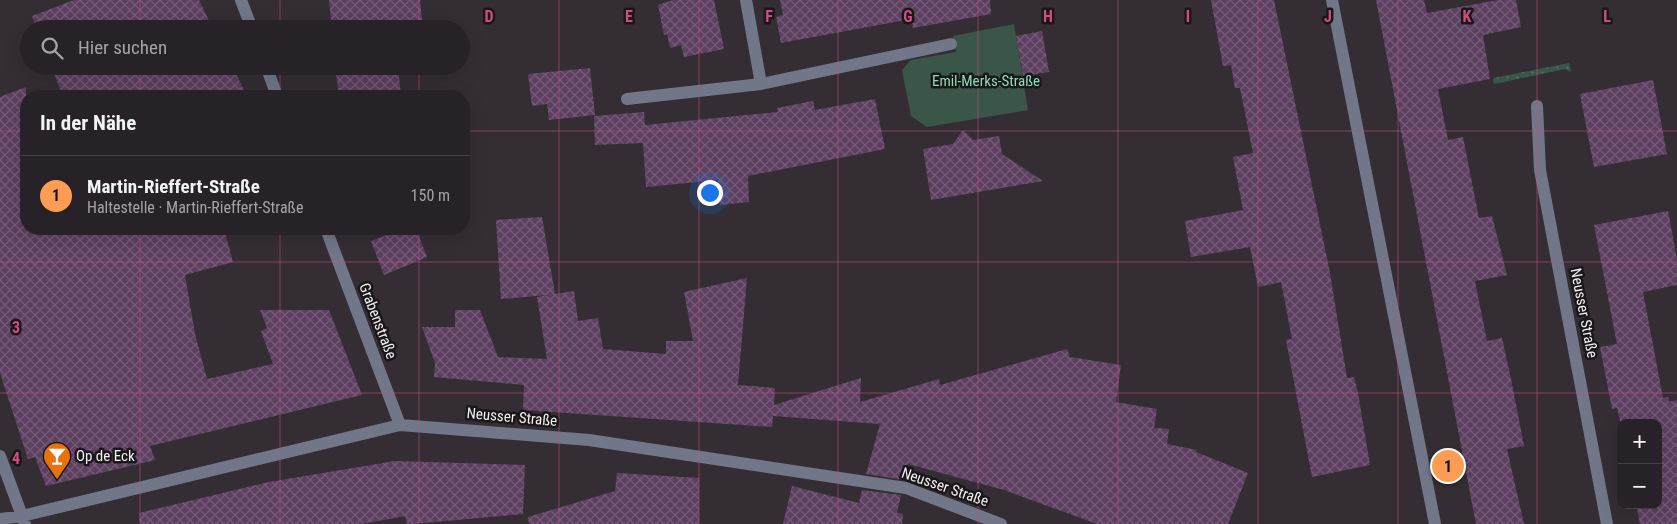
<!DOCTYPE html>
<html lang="de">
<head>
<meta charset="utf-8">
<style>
  body { margin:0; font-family:"Roboto Condensed",sans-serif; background:#332f33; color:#f1f3f6 }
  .controls { position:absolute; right:15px; bottom:15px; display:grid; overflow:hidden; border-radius:10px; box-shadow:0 5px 20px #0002 }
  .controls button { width:45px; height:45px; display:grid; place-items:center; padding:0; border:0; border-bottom:1px solid #433f44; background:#272227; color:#f1f3f6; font:25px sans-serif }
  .you { position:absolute; left:709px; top:192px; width:18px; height:18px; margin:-12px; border:4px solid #fff; border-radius:50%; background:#1a73e8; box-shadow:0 0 0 8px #1a73e833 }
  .badge { display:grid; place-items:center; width:32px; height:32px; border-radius:50%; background:#fd9d54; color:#111; font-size:16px; font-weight:700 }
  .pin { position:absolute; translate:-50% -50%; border:2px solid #fff; box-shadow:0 1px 5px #0006 }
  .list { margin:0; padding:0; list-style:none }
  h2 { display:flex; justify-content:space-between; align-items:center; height:65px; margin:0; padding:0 20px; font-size:21px }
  h2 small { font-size:16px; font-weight:400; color:#a4a4a7 }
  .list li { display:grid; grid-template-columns:32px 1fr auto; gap:15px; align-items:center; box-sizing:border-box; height:80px; padding:0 20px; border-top:1px solid #433f44 }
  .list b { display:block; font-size:19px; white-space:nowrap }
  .list p { margin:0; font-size:16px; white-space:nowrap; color:#a4a4a7 }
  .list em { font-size:16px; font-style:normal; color:#a4a4a7 }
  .icon { flex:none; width:28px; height:28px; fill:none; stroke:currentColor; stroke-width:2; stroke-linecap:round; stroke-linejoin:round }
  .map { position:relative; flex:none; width:1677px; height:524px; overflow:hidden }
  .search { position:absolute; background:#272227; box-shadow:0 5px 20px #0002; left:20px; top:20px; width:450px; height:55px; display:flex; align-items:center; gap:12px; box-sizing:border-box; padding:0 18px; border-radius:28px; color:#a4a4a7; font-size:19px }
  .panel { position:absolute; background:#272227; box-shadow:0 5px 20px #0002; left:20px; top:90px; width:450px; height:145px; border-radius:20px }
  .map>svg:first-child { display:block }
  .grass { fill:url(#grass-dots) }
  .green { fill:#3a5648 }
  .building { fill:url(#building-cross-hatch) }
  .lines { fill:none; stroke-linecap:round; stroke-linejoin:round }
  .minor { stroke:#717789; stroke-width:12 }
  .grid { fill:none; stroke:#ce4e81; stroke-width:1; stroke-opacity:0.55 }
  .labels { text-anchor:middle; stroke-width:5; stroke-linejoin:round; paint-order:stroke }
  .park-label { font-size:15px; fill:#8edcb5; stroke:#1a171a }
  .street-label { font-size:15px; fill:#f2eef2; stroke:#1a171a }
  .poi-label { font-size:15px; fill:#f2eef2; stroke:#1a171a; text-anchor:start }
  .grid-label { font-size:16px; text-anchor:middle; font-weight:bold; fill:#ce4e81; stroke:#1a171a; stroke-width:5; stroke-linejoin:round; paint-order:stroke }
</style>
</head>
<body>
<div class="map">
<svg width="1677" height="524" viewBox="0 0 1677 524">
  <defs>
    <pattern id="grass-dots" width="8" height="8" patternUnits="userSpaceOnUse" patternTransform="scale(1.25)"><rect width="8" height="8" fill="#3a5648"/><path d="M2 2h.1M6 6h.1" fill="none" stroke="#576f63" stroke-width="1.8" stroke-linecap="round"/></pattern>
    <pattern id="building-cross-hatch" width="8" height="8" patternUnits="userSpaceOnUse" patternTransform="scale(1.25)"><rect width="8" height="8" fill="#5d3f60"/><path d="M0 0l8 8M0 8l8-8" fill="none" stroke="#755b77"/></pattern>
  </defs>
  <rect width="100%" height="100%" fill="#342e34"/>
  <!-- grass -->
  <path class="grass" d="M1569 63 1571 72 1565 69 1494 84 1493 78Z"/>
  <!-- green -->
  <path class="green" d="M1014 24 1028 110 927 127 911 116 902 70 911 60 956 52 953 36Z"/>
  <!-- building -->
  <path class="building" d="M74 0H199L213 29H37L32 16Z
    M329 0H420L423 29H332Z
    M673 0H714L724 49 684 57 681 45 670 48 667 34 664 35 658 5Z
    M780 0H990L991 14 913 28 911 19 781 43 776 17 783 15Z
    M1211 0H1274L1330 273 1347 378 1354 377 1358 393 1370 465 1312 477 1286 340 1292 339 1281 282 1258 287 1250 247 1191 257 1185 221 1243 210 1233 157 1253 153 1240 88H1235L1231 65 1223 66Z
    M1376 0H1424L1427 13 1498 0H1516L1521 27 1483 35 1490 79 1438 89 1448 140 1463 137 1479 218 1492 216 1507 275 1475 281 1487 341 1502 338 1511 379 1524 446 1507 449 1524 524H1476Z
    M1042 31 1049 72 1023 76 1016 36Z
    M51 66H232L247 96H63Z
    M335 66H398L401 96H339Z
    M590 68 595 115 549 120 547 104 532 106 528 74Z
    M1653 80 1667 154 1594 167 1580 94Z
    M26 87V229H224L233 262 185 275 195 334 207 379 273 364 261 331 267 328 260 310H329L362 395 150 446 155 460 46 486 35 457 28 459 0 373V97Z
    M875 99 885 149 748 176 749 202 720 205 718 180 646 187 643 143 595 145 594 116 644 112 645 125 778 112 777 108 813 101 815 110Z
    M963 130 973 140 999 136 1002 154 1043 181 931 200 923 149 953 144Z
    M1668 211 1677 259V285L1643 292 1663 398 1668 397 1669 402 1677 400V524H1640L1636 505H1658V423H1621V425L1617 408 1612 409 1600 347 1617 344 1594 225Z
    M542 217 555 294 574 291 578 321 598 318 603 349 666 354V341H693L684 292 747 278 738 385 775 388 774 405 861 378 860 402 939 379 940 385 1067 349 1070 357 1121 365 1116 402 1157 409 1154 428 1169 429 1167 444 1197 450 1196 452 1248 473 1228 524H1097L1004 490 908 464 904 480 866 474 880 424 773 416 772 427 523 410 524 385 434 377 435 363 422 327H455V310H480L498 357 547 359 537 297 547 295 501 299 496 220Z
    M403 229H416L427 257 384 275 371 241Z
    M395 461 525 465 523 514 412 524H407L405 516 362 524H140L139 513 269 482Z
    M617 473 699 478V524H529L528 517 615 491Z
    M792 486 859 503 862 490 901 495 897 513 903 514 902 524H783Z"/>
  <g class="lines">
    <!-- minor -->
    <path class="minor" d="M241 0 252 29
      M746 0 761 84 951 44
      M1332 0 1435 524
      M266 66 277 96
      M627 99 761 84
      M1537 106 1540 170 1607 524
      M326 229 400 425
      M0 456 25 524
      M0 519 22 516 400 425 589 440 906 488 1001 524"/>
  </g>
  <!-- grid -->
  <path class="grid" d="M140 0V29M280 0V29M419 0V29M559 0V524M699 0V524M838 0V524M978 0V524M1118 0V524M1258 0V524M1398 0V524M1537 0V524M140 66V96M280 66V96M419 66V96M0 131H26M464 131H1677M140 229V524M280 229V524M419 229V524M0 262H1677M0 393H1677"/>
  <!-- icons -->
  <defs>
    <g id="bar-pin" transform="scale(1.4375)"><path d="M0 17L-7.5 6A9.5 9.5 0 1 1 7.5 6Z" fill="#e8710a" stroke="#1a171a"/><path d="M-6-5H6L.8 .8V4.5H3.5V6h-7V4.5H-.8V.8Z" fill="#fff"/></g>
  </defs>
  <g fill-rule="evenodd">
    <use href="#bar-pin" x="57" y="456"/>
  </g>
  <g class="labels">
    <!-- park labels -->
    <g class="park-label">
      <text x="986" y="86">Emil-Merks-Straße</text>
    </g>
    <!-- street labels -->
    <g class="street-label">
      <text transform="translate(1584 313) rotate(79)" y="5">Neusser Straße</text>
      <text transform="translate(378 321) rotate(69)" y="5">Grabenstraße</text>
      <text transform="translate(512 417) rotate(5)" y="5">Neusser Straße</text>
      <text transform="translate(945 487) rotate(19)" y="5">Neusser Straße</text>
    </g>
    <!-- poi labels -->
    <g class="poi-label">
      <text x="76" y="461">Op de Eck</text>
    </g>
  </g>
  <g class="grid-label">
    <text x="489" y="22">D</text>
    <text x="629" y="22">E</text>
    <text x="769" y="22">F</text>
    <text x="908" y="22">G</text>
    <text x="1048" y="22">H</text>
    <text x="1188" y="22">I</text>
    <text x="1328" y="22">J</text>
    <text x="1467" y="22">K</text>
    <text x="1607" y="22">L</text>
    <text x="16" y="333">3</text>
    <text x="16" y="464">4</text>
  </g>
</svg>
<div class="controls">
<button>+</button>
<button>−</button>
</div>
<div class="you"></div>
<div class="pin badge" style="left:1448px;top:466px">1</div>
<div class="search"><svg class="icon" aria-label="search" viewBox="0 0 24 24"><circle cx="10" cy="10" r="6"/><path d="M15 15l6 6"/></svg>Hier suchen</div>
<section class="panel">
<h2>In der Nähe<small></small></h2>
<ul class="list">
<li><span class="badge">1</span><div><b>Martin-Rieffert-Straße</b><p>Haltestelle · Martin-Rieffert-Straße</p></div><em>150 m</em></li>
</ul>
</section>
</div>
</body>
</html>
